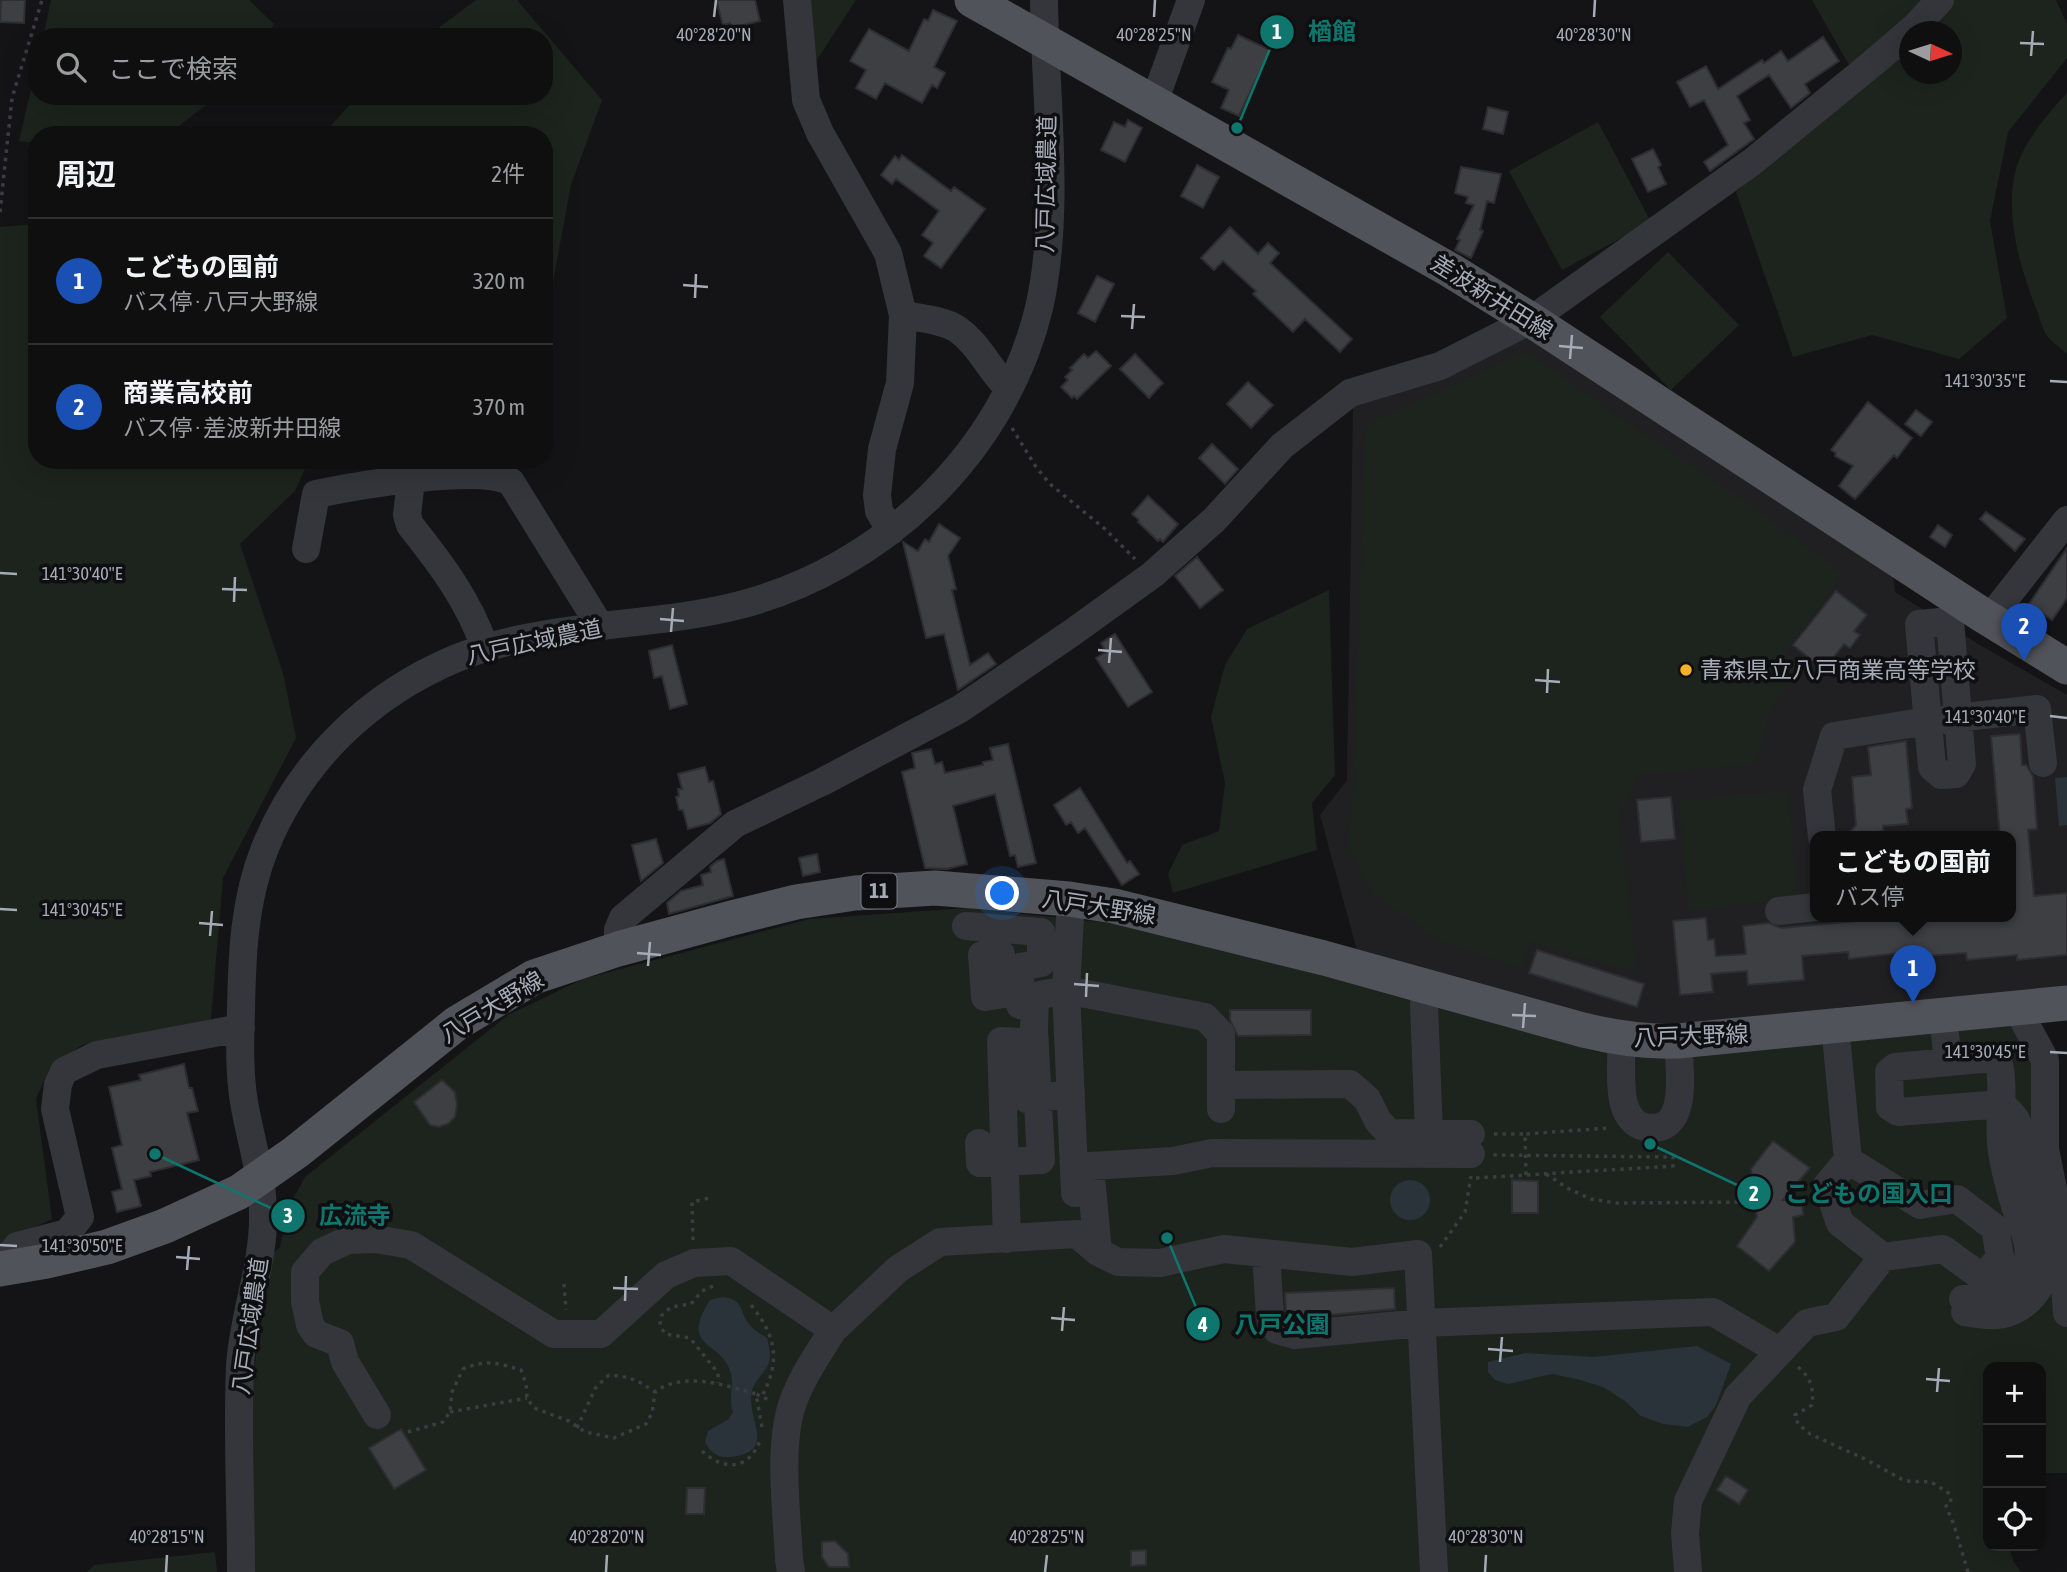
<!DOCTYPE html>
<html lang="ja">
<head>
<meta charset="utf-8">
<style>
  body { margin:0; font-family:"Asap Condensed","Noto Sans JP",sans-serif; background:#1d1d1e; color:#f1f3f6 }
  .controls { position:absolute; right:21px; bottom:21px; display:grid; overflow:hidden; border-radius:14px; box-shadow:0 7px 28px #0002 }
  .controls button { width:63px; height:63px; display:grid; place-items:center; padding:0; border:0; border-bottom:2px solid #2f2f30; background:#0f0f10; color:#f1f3f6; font:35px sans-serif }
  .compass { position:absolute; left:1899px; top:21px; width:63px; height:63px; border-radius:50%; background:#0f0f10; box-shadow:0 7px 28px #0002; rotate:94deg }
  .you { position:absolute; left:1003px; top:894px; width:24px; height:24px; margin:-18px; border:5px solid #fff; border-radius:50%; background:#1a73e8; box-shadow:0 0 0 10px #1a73e833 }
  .badge { display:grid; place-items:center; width:46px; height:46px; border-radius:50%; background:#f7b02b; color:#fff; font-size:23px; font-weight:700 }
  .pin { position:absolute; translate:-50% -58px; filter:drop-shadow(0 2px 4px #0008) }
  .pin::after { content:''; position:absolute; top:37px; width:24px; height:21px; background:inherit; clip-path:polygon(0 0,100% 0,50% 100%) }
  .popup { position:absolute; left:1810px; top:831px; width:206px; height:91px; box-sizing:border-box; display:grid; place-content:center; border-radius:14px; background:#0f0f10; filter:drop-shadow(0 2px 5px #0005); font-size:23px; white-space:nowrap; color:#9b9c9f }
  .popup b { font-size:26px; color:#f1f3f6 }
  .popup::after { content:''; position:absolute; left:50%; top:100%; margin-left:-14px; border:14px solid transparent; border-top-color:#0f0f10 }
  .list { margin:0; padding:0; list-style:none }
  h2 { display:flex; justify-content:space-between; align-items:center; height:91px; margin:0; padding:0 28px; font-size:30px }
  h2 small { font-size:23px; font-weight:400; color:#9b9c9f }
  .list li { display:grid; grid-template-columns:46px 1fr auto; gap:21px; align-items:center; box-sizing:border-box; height:126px; padding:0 28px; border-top:2px solid #2f2f30 }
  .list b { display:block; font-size:26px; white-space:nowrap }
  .list p { margin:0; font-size:23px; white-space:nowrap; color:#9b9c9f }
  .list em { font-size:23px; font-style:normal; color:#9b9c9f }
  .icon { flex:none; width:38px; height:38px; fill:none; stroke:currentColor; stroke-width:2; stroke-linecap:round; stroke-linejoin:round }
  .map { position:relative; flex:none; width:2067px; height:1572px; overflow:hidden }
  .search { position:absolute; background:#0f0f10; box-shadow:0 7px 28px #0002; left:28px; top:28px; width:525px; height:77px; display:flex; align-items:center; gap:18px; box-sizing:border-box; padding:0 24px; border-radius:28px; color:#9b9c9f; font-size:26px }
  .panel { position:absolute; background:#0f0f10; box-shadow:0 7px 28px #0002; left:28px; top:126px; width:525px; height:343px; border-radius:28px }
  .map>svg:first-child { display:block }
  .built { fill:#202023; fill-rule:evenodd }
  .green { fill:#1c241d; fill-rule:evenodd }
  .water { fill:#2a333a }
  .building { fill:#3e3f43; stroke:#2e2e32; stroke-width:2 }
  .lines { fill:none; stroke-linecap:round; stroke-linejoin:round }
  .path { stroke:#3b3d42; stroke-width:3.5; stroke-dasharray:3.5 5; stroke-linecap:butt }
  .minor { stroke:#35363b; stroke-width:28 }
  .major { stroke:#51535a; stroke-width:35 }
  .ticks { fill:none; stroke:#a5abb7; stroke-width:2.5 }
  .poi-dot { fill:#f7b02b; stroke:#0f0f11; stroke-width:2.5 }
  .labels { text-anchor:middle; stroke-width:7; stroke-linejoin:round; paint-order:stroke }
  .shield { fill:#0f0f11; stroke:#787c85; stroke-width:2 }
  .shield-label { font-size:21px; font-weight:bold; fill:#a5abb7 }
  .street-label { font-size:23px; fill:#a5abb7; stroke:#0f0f11 }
  .poi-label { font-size:23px; fill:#a5abb7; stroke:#0f0f11; text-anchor:start }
  .ticks-label { font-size:18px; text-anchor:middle; fill:#a5abb7; stroke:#0f0f11; stroke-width:7; stroke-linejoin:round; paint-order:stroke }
  .leader { fill:none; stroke:#0f766e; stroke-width:2.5 }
  .callout-dot { fill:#0f766e; stroke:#0f0f11; stroke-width:2.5 }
  .mark-label { font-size:21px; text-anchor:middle; font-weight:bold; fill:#fff }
  .callout-label { font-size:24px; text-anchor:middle; font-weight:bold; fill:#0f766e; stroke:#0f0f11; stroke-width:7; stroke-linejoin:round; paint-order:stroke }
</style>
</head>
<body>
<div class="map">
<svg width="2067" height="1572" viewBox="0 0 2067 1572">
  <rect width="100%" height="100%" fill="#141416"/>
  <!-- built -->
  <path class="built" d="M1523 334 1893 575 1895 592 1980 645 2067 695V985L1973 996 1841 1007 1819 1014 1690 1025H1637L1575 1015 1358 954 1320 815 1347 780 1353 407 1438 376ZM1815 837H2011V917H1815Z"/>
  <!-- green -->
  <path class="green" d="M51 0H249L274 24 266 37H43Z
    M476 0H517L602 100 571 185 544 331V135H323L357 96H544V37H426Z
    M803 0H856L809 72Z
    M1812 0H2056L2067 24V58L2008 132 1990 221 2007 318 1959 359 1872 335 1793 357 1736 192 1857 79ZM1910 32H1952V74H1910Z
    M37 63V96H218L167 135H37V143L19 141Z
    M2067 93V354C2061 348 2052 342 2047 336 2042 329 2040 318 2037 311 2020 268 2004 215 2016 169 2023 143 2049 112 2067 93Z
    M1598 122 1651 222 1562 270 1509 171Z
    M37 224V460H309L295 491 240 544 283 673 296 738 223 878 211 1020 82 1045 50 1067 36 1099 52 1219 0 1244V227Z
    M1668 252 1739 325 1671 390 1600 317Z
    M1525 352 1758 511 1843 574 1785 654 1786 689 1768 713 1765 738 1755 764 1642 774 1619 812 1636 966 1623 969 1531 942 1521 969 1435 938 1372 892 1348 849 1353 784 1366 425Z
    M1329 590 1335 775 1312 803 1317 850 1173 893 1168 874 1182 845 1219 831 1225 783 1211 717 1225 665 1247 629Z
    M1788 791 1798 899 1688 910 1679 801Z
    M967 908 1119 924 1413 998 1597 1052 1666 1057 2016 1023 2035 1067 2067 1307V1473H2041V1367H1988V1546H2009L2013 1561 2021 1572H252V1390L267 1258 280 1247 288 1208 305 1177 508 1015 583 979 809 919Z
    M215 1552 217 1572H87L94 1565Z"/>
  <!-- water -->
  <path class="water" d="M2067 777V825L2059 826 2055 778Z
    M1390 1200a20 20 0 1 1 40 0a20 20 0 1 1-40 0Z
    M723 1297C744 1300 739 1310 749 1324 753 1330 761 1334 767 1338 769 1346 772 1357 768 1365 762 1378 752 1380 751 1398 750 1423 775 1452 731 1457 719 1459 710 1452 705 1442L708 1431 729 1419 733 1412C728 1400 734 1387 731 1374 723 1339 678 1351 710 1300Z
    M1697 1346 1731 1364 1716 1405 1707 1417 1688 1427 1663 1424 1641 1416 1625 1401 1603 1387 1577 1379 1552 1374 1508 1384 1495 1380 1488 1372V1362L1525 1353 1594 1357Z"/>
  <!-- building -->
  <path class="building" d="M1 0H25L24 23 0 22Z
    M716 0H755L760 21 731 28 730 23 723 25Z
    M933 10 957 21 934 67 945 73 937 88 932 85 922 103 885 83 876 99 856 88 866 70 850 61 869 29 909 51 924 19 928 21Z
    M1238 35 1270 50 1239 116 1221 108 1229 90 1212 82 1228 48 1231 49Z
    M1823 37 1839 61 1805 84 1810 93 1791 108 1769 75 1737 96 1750 120 1744 123 1754 139 1710 171 1704 162 1728 145 1704 100 1690 107 1677 82 1706 66 1718 89 1762 60 1764 63 1781 51 1788 61Z
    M1488 107 1508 112 1503 134 1483 129Z
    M1128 120 1142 128 1125 162 1101 150 1114 122 1125 127Z
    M1653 149 1661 165 1658 167 1666 184 1648 192 1632 159Z
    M902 155 951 191 954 187 985 209 941 268 924 256 933 243 922 235 939 211 896 179 892 184 881 175 895 156 899 160Z
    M1197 165 1219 177 1203 208 1181 196Z
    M1461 167 1501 174 1494 203 1487 201 1480 230 1483 231 1471 258 1455 250 1460 240 1457 239 1474 205 1466 203 1468 197 1455 193Z
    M1230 227 1258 254 1268 243 1279 253 1270 263 1352 339 1340 352 1305 319 1293 332 1253 294 1256 291 1223 261 1214 270 1201 258Z
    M1097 276 1114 284 1095 322 1078 313Z
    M1096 351 1111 366 1077 399 1074 396 1072 398 1061 387 1068 380 1065 377 1072 370 1070 368 1084 354 1088 358Z
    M1135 354 1163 383 1149 398 1120 369Z
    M1248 382 1273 405 1251 428 1227 404Z
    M1868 402 1912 438 1897 458 1894 455 1855 499 1839 486 1853 466 1835 456 1836 453 1831 450Z
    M1916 410 1932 422 1921 436 1905 424Z
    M1212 444 1238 469 1225 484 1199 458Z
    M1148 496 1178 524 1163 542 1160 539 1158 541 1138 522 1139 520 1132 514Z
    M1986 512 2025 539 2015 551 1980 519Z
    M939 524 960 538 948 556 956 589 952 590 970 665 988 653 996 664 958 690 944 634 926 638 903 542 918 551 925 539 929 542Z
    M1938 525 1952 535 1945 547 1930 537Z
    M2067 548V598L2052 620 2029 604Z
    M1197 557 1223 590 1200 608 1175 576Z
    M1836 591 1867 615 1854 631 1860 635 1850 648 1844 644 1824 670 1793 645Z
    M1115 634 1152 692 1128 707 1096 658 1106 652 1101 643Z
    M672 645 687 704 670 709 662 676 654 678 649 651Z
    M2020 734 2022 765H2026L2033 776 2037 829 2028 830 2034 896 2067 893V955L2017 960V955L1967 960 1966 953 1926 956 1925 950 1849 959 1848 952 1802 956 1804 980 1748 985 1747 971 1711 974 1713 992 1680 995 1673 921 1706 918 1708 940 1714 939 1716 956 1746 954 1743 926 1769 923 1781 928 1900 917H2011V837H2000L1991 736Z
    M1906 741 1912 808 1906 809 1908 824 1883 826V831L1877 832 1872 837H1845L1856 825 1852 777 1871 775 1868 747Z
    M1008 744 1036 863 1018 867 1015 855 1010 856 995 794 953 806 967 864 947 869 925 868 902 772 915 768 912 753 931 749 935 764 942 762 945 773 983 765V762L993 760 990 748Z
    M705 767 709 782 713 781 721 814 710 823 688 829 683 810H679L676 797 679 796 678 789H682L678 774Z
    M1080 788 1127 863 1130 861 1139 874 1122 885 1085 828 1078 833 1071 822 1066 825 1054 805Z
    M1671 797 1675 839 1641 842 1637 800Z
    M656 839 663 863 641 881 632 845Z
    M817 854 820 872 803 876 799 858Z
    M724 859 733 896 669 914 667 903 681 891 703 885 701 875 711 872 710 867 717 861Z
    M1537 950 1644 984 1637 1007 1529 973Z
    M1230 1010H1311V1035L1238 1036 1230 1020Z
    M184 1064 189 1088H192L198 1111 187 1113 199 1160 150 1172 151 1176 134 1180 141 1206 117 1212 112 1192 122 1189 112 1148 122 1145 109 1087 141 1080 139 1075Z
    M442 1080 455 1092 457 1105 455 1117 448 1124 439 1127 430 1125 414 1102Z
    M1773 1141 1810 1168 1783 1200H1802L1803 1215 1793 1217 1795 1242 1769 1271 1737 1246 1757 1217 1751 1169Z
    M1512 1180 1538 1181V1213H1512Z
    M1394 1288 1395 1309 1296 1318 1289 1316 1286 1312 1285 1293Z
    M401 1429 426 1470 394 1489 369 1448Z
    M1726 1476 1748 1490 1739 1504 1717 1490Z
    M687 1488H705L704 1514H686Z
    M835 1541 848 1554 849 1567H829L822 1557V1542Z
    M1146 1550V1565L1131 1566V1551Z"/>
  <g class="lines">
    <!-- path -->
    <path class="path" d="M0 212 12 98 42 0
      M1012 428 1036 467 1050 484 1105 529 1135 559
      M1494 1134H1525
      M1546 1174 1569 1189 1591 1199 1616 1203 1750 1202
      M1526 1175 1525 1134 1609 1128
      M1476 1178 1673 1166V1157L1492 1155
      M693 1240 692 1202 713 1197
      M1440 1247 1465 1212 1471 1176
      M564 1284 566 1310
      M713 1286 702 1291 691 1304 671 1307 661 1316 660 1325 665 1334 690 1338 718 1373V1383
      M751 1305C776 1336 781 1360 762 1396
      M1798 1367C1811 1378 1814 1388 1812 1405L1795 1415 1798 1424 1810 1434 1865 1459 1905 1481 1931 1482 1950 1494 1951 1503 1946 1506 1954 1525 1968 1572
      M450 1412 527 1398
      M762 1427 756 1394 769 1400
      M577 1428 596 1387 609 1375C628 1376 640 1381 655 1392
      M408 1432 443 1422 450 1412 452 1392 463 1369C486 1359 498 1363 521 1370L526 1384 527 1398 534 1408 569 1421 585 1432 614 1438 646 1424 652 1413 655 1392C683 1371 725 1385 756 1394
      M702 1451C725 1472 750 1470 761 1438"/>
    <!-- minor -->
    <path class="minor" d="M797 0 806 100 820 133 888 253 903 315 900 383 882 449 877 495 879 511 891 531
      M1154 102 1191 0
      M903 315C920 318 943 320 957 329 979 344 990 371 1009 389
      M413 463 407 515 410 525C441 564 469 601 485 648
      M306 549 316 494C355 486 479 464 511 482L600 626
      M1989 619 2067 520
      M1950 621 1919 624 1932 767 1941 775 1956 774 1962 764 1950 621 1960 600
      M1822 837 1817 790 1834 736 1928 721 2037 709 2043 763
      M1779 911 1815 907
      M1070 916 1066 990 1075 1193
      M966 926 1041 932V963L1020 967V1005
      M618 949V930L623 918 735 824 822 782 960 709 1073 632 1152 575 1214 520 1282 446 1350 393 1440 366 1531 320 1752 162 1873 63 1915 27 1940 0
      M1003 994 985 997 982 955 1001 954 1003 994 1020 992 1035 996 1066 990 1205 1017 1221 1034V1109
      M1424 1004 1429 1134
      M2017 1008 2045 1060V1149L2061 1229 2067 1313
      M1943 1015 1948 1062
      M1621 1039C1622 1058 1619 1087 1624 1104 1627 1115 1634 1125 1645 1127 1691 1136 1679 1068 1678 1041
      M1837 1046 1848 1160 1920 1205 1957 1199 1995 1228 2000 1257 1983 1278 1943 1249 1883 1257 1840 1223 1827 1185 1848 1160
      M1222 1085 1350 1084 1367 1099 1378 1121 1389 1133 1471 1134
      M979 1143 980 1163 1041 1160 1034 1029 1035 996
      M1007 1239 1001 1041 1024 1042 1027 1099 1071 1094
      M1098 1252 1090 1166 1173 1161 1212 1153 1471 1154
      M1266 1254 1270 1316 1277 1330 1295 1335 1421 1323 1713 1312 1779 1351
      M12 1267 11 1255 17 1246 67 1233 80 1217 55 1109 58 1084 64 1071 97 1055 241 1028
      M1963 1299C1994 1298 2034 1284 2028 1245 2026 1233 2020 1220 2016 1209 2010 1190 2005 1171 2002 1152 1997 1121 2006 1090 1998 1060L1992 1058 1895 1067 1889 1072 1890 1107 1898 1112 2002 1104C2006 1109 2013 1114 2016 1120 2026 1141 2028 1175 2032 1199 2035 1215 2042 1229 2046 1245 2052 1278 2031 1311 1997 1315 1986 1316 1975 1314 1965 1312
      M377 1415 345 1362 340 1343 316 1334 310 1325 305 1301V1272L322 1252 348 1240 376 1239 411 1245 554 1334H601L666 1275 694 1263 731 1261 833 1330 898 1269 940 1242 1077 1234 1098 1252 1118 1262 1160 1263 1224 1249 1352 1262 1418 1254 1434 1572
      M241 1572C241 1504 237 1434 240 1366 243 1315 264 1265 263 1214 263 1176 250 1139 244 1102 239 1072 240 1041 241 1010 242 955 244 900 265 848 300 761 370 694 457 658 497 641 544 634 587 628 638 621 690 618 740 605 882 568 1004 453 1039 308 1061 211 1045 99 1044 0
      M791 1572 789 1560C787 1515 778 1447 792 1405 801 1378 818 1354 833 1330
      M1688 1572 1685 1533 1688 1501 1738 1396 1807 1323 1836 1317 1883 1257"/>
    <!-- major -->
    <path class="major" d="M972 0 1450 270 1531 320 1981 614 2067 667
      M0 1269 47 1261 107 1247 165 1226 239 1192 296 1152 457 1023 534 977 618 949 732 918 796 902 855 893 935 888 1069 899 1114 906 1324 958 1583 1030C1615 1038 1645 1042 1678 1041L2067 1003"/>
  </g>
  <!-- ticks -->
  <path class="ticks" d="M714 17 716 0M1154 17 1155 0M1594 17 1595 0M2020 43 2044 44M2031 56 2033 31M683 285 708 287M695 298 696 274M1121 316 1145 317M1132 329 1134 304M1559 346 1583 348M1570 359 1572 335M2050 381 2067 382M0 573 17 574M222 589 247 590M234 602 235 577M660 619 684 621M671 632 673 608M1098 650 1122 652M1109 663 1111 638M1535 680 1560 682M1547 693 1548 669M2050 716 2067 718M0 909 17 910M199 923 223 925M210 936 212 911M637 953 661 955M648 966 650 942M1074 984 1099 986M1086 997 1087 973M1512 1015 1536 1016M1523 1028 1525 1003M2050 1052 2067 1053M0 1245 17 1246M176 1257 200 1259M187 1270 189 1246M613 1288 638 1289M625 1301 626 1276M1051 1318 1075 1320M1062 1331 1064 1307M1488 1349 1513 1351M1500 1362 1502 1337M1926 1379 1950 1381M1937 1392 1939 1368M166 1572 167 1555M606 1572 607 1555M1045 1572 1047 1555M1485 1572 1486 1555"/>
  <!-- markers -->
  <circle class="poi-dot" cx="1686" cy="670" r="7"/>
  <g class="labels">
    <!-- shield labels -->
    <rect class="shield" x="861.5" y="873.5" width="35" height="35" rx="5"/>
    <g class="shield-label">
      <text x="879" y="898">11</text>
    </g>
    <!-- street labels -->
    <g class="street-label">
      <text transform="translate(1046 184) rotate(-89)" y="8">八戸広域農道</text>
      <text transform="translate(1492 297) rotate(32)" y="8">差波新井田線</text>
      <text transform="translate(534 642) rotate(-12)" y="8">八戸広域農道</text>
      <text transform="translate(1099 907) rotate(9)" y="8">八戸大野線</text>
      <text transform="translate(492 1007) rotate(-31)" y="8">八戸大野線</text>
      <text transform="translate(1691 1036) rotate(-2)" y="8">八戸大野線</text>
      <text transform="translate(250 1326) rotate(-82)" y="8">八戸広域農道</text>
    </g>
    <!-- poi labels -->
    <g class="poi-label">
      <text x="1700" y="678">青森県立八戸商業高等学校</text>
    </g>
  </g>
  <g class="ticks-label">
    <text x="714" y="41">40°28'20"N</text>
    <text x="1154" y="41">40°28'25"N</text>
    <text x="1594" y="41">40°28'30"N</text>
    <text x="1985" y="387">141°30'35"E</text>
    <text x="82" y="580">141°30'40"E</text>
    <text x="1985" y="723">141°30'40"E</text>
    <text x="82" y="916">141°30'45"E</text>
    <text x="1985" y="1058">141°30'45"E</text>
    <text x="82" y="1252">141°30'50"E</text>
    <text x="167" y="1543">40°28'15"N</text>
    <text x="607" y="1543">40°28'20"N</text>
    <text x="1047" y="1543">40°28'25"N</text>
    <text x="1486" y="1543">40°28'30"N</text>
  </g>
  <!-- callouts -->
  <path class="leader" d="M1237 128L1277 32M1650 1144L1754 1193M155 1154L288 1216M1167 1238L1203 1324"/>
  <g class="callout-dot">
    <circle cx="1237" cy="128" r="7"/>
    <circle cx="1650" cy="1144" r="7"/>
    <circle cx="155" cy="1154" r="7"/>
    <circle cx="1167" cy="1238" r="7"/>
    <circle cx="1277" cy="32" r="18"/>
    <circle cx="1754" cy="1193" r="18"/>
    <circle cx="288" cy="1216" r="18"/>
    <circle cx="1203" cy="1324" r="18"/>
  </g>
  <g class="mark-label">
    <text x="1277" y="39">1</text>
    <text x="1754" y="1201">2</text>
    <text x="288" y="1223">3</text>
    <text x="1203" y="1332">4</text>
  </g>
  <g class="callout-label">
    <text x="1332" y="40">楢館</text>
    <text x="1869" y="1202">こどもの国入口</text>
    <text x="355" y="1224">広流寺</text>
    <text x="1282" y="1333">八戸公園</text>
  </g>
</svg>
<div class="controls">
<button>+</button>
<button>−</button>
<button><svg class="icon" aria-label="locate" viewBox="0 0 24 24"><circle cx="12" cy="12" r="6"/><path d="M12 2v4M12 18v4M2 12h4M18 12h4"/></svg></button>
</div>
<svg class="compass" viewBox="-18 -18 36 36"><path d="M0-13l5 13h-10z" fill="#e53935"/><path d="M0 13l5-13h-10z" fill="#9b9c9f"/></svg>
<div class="you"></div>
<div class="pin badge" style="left:1913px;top:1003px;background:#1a4fb4">1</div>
<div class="popup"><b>こどもの国前</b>バス停</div>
<div class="pin badge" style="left:2024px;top:661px;background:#1a4fb4">2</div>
<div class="search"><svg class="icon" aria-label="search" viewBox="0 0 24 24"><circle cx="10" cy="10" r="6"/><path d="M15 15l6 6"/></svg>ここで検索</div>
<section class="panel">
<h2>周辺<small>2件</small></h2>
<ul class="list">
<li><span class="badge" style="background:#1a4fb4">1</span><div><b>こどもの国前</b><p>バス停 · 八戸大野線</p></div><em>320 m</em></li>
<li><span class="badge" style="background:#1a4fb4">2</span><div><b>商業高校前</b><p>バス停 · 差波新井田線</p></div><em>370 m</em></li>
</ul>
</section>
</div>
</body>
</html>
